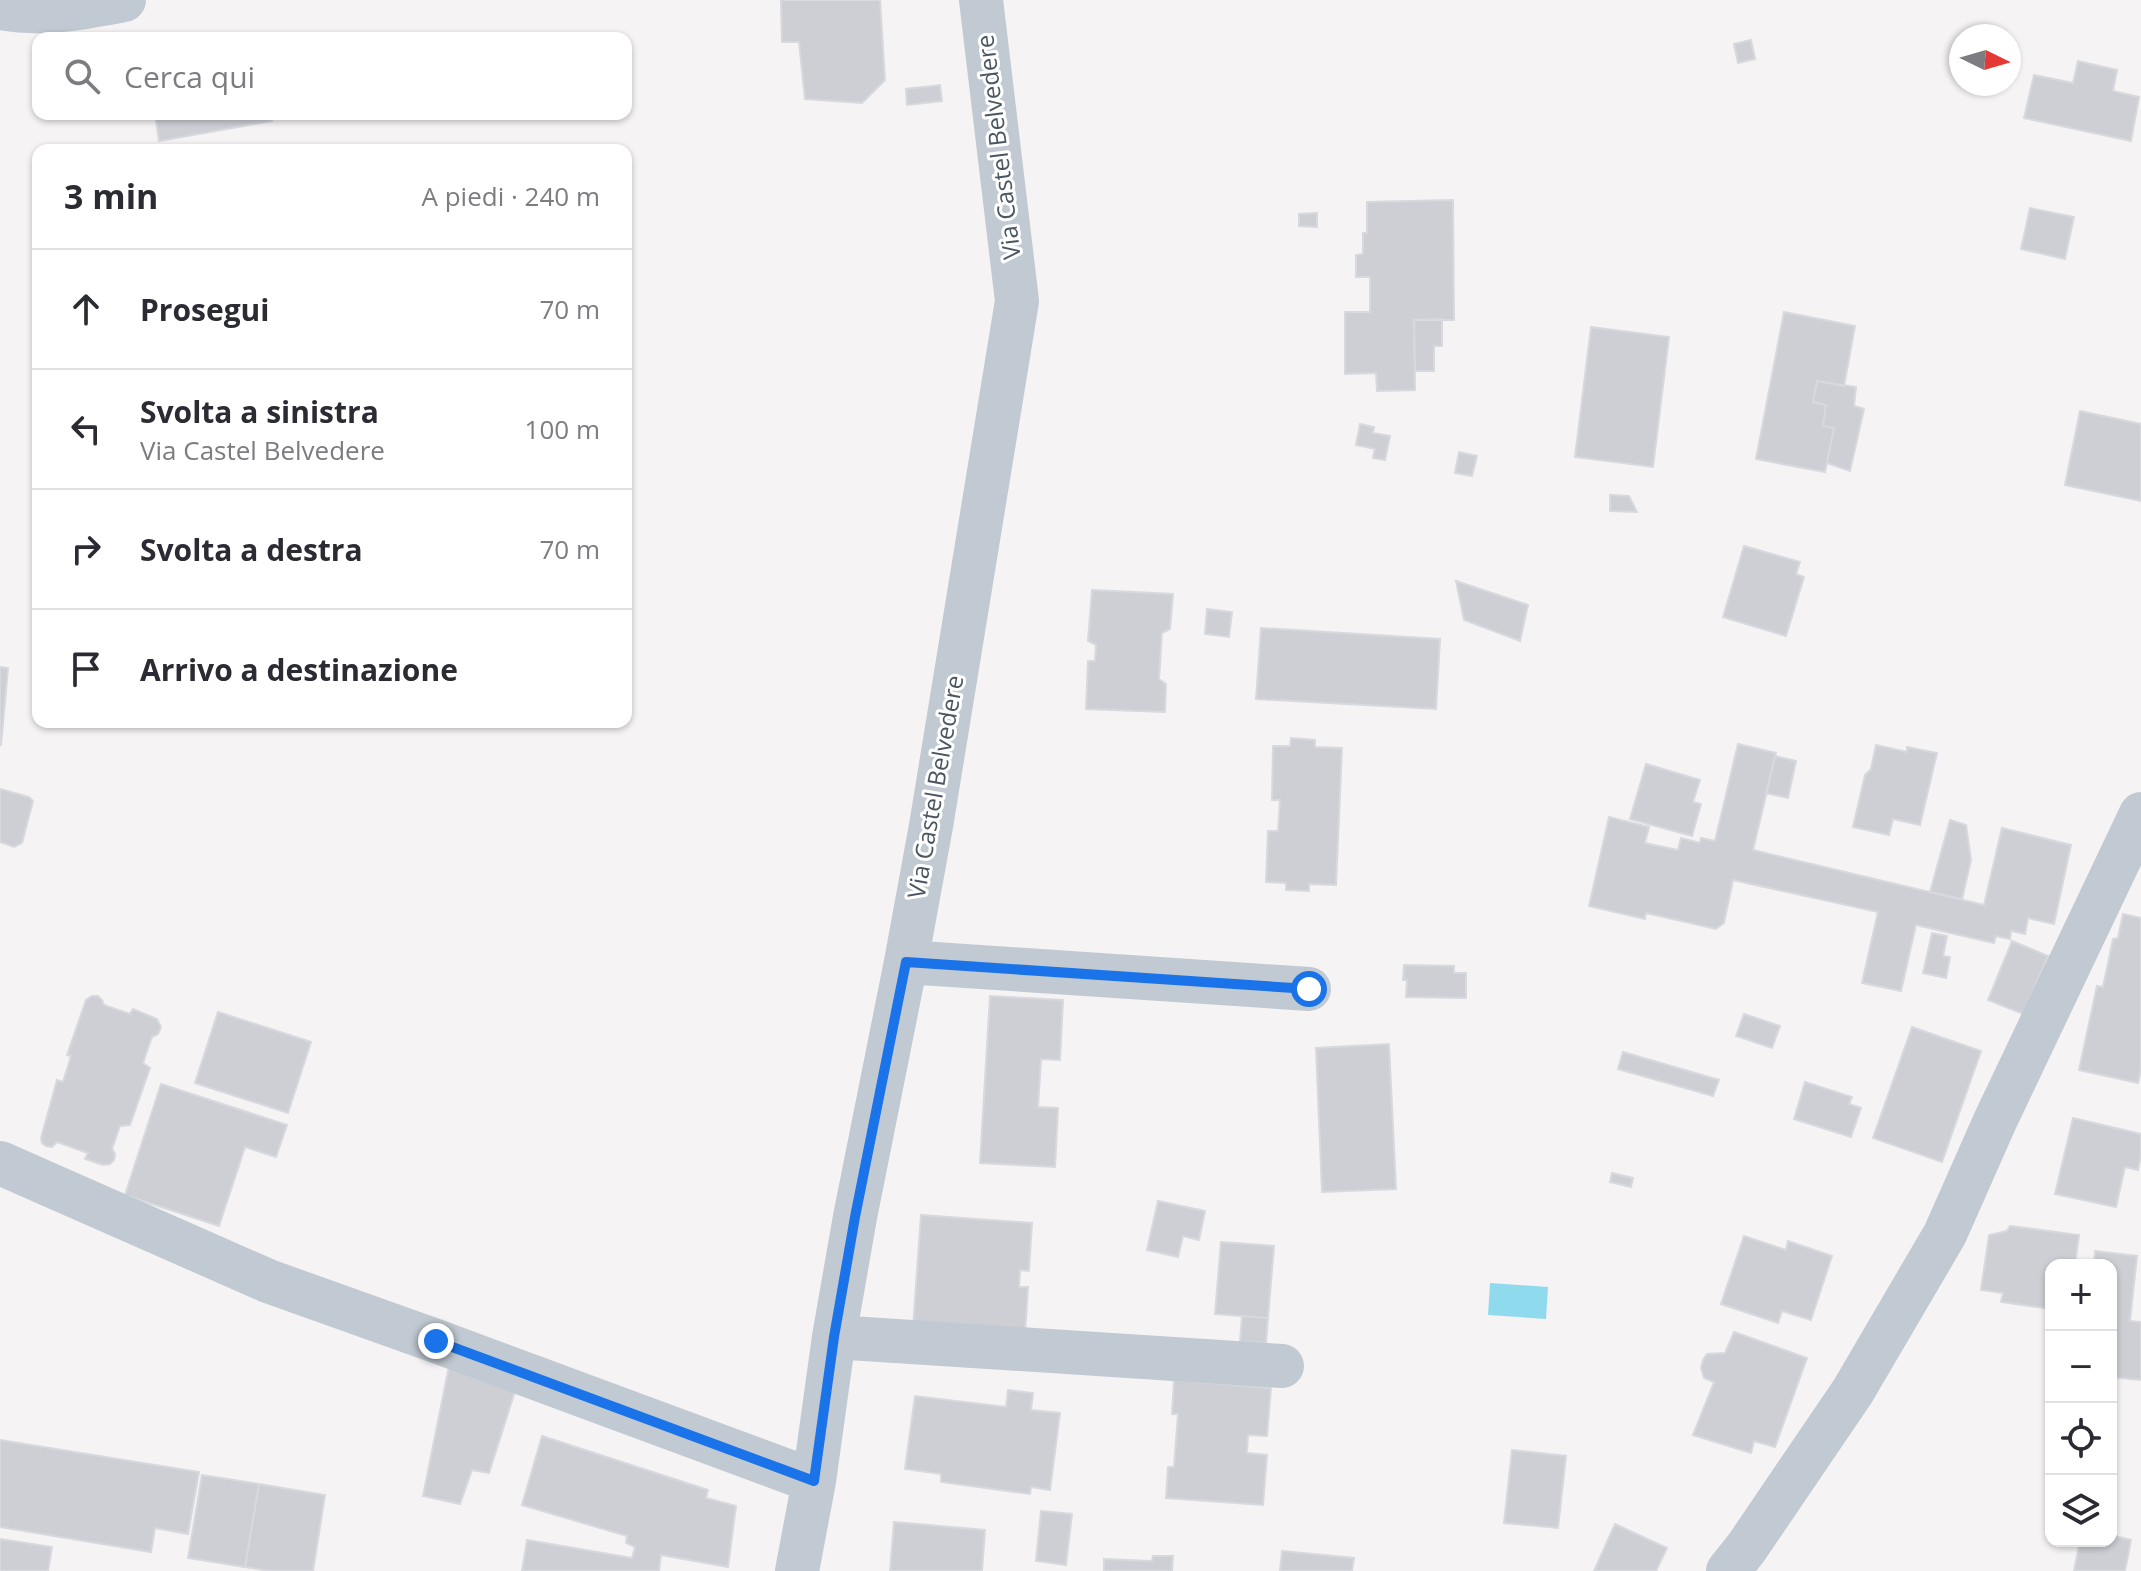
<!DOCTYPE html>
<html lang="it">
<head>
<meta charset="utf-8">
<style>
  body { margin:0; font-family:"Open Sans",sans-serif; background:#f2f2f3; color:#2b2b33 }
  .controls { position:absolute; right:24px; bottom:24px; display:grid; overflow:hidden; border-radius:16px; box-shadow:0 2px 6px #0004 }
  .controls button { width:72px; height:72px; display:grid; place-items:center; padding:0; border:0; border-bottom:2px solid #e1e1e2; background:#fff; color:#2b2b33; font:40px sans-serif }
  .compass { position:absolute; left:1949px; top:24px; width:72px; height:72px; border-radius:50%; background:#fff; box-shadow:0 2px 6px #0004; rotate:95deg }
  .stop { position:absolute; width:24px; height:24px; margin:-18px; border:6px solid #1a73e8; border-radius:50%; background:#fff }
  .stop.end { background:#1a73e8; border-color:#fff; box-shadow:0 2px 8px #0008 }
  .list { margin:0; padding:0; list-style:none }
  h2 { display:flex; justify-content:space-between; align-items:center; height:104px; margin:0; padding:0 32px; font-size:34px }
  h2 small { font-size:26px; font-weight:400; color:#7c7c81 }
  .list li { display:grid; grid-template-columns:52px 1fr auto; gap:24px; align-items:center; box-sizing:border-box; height:120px; padding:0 32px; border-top:2px solid #e1e1e2 }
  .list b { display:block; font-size:30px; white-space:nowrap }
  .list p { margin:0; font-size:26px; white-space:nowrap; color:#7c7c81 }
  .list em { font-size:26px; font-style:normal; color:#7c7c81 }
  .icon { flex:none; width:44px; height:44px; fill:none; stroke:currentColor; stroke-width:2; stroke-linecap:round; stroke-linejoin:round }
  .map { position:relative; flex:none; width:2141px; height:1571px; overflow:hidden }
  .search { position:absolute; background:#fff; box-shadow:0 2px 6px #0004; left:32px; top:32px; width:600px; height:88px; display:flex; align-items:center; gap:20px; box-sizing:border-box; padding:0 28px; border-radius:16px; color:#7c7c81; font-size:30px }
  .panel { position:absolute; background:#fff; box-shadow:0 2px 6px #0004; left:32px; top:144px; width:600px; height:584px; border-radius:16px }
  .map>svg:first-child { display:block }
  .water { fill:#90daee }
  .building { fill:#cdcfd5; stroke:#d7d9de; stroke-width:2 }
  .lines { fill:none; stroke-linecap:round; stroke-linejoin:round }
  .minor { stroke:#c1cad2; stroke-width:44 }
  .route { stroke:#1a73e8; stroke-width:10 }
  .labels { text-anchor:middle; stroke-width:6; stroke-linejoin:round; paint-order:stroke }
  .street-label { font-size:24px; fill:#4a5661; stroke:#fff }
</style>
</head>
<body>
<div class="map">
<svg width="2141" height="1571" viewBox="0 0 2141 1571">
  <rect width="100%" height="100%" fill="#f5f3f3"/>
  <!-- water -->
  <path class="water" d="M1490 1283 1548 1287 1546 1319 1488 1315Z"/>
  <!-- building -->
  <path class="building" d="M781 0H880L885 80 862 103 805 99 799 42H782Z
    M1751 40 1755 59 1738 63 1734 44Z
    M2078 61 2117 70 2113 91 2139 97 2131 141 2024 118 2034 75 2073 83Z
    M940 85 942 101 907 105 906 89Z
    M155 114H270L272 121 159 141Z
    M1453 200 1454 320H1414L1415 390 1377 391 1376 373 1345 374V312H1370V277H1356V255L1363 254V233H1367V202Z
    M2030 208 2074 217 2065 259 2021 249Z
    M1317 213V227L1299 226V214Z
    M1784 312 1855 326 1844 386 1817 381 1813 402 1826 405 1823 426 1834 428 1825 472 1756 459Z
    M1442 319V346H1434V371H1415L1414 320Z
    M1591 327 1669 337 1653 467 1575 457Z
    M1817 381 1856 387 1854 406 1864 409 1850 471 1827 463 1834 428 1823 426 1826 405 1813 402Z
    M2080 411 2141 424V501L2065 485Z
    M1360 424 1374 427 1373 433 1390 436 1385 460 1373 458 1375 449 1356 445Z
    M1459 452 1477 456 1472 476 1455 473Z
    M1610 495 1629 496 1637 512 1610 511Z
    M1744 546 1800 562 1796 574 1804 577 1786 636 1723 617Z
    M1456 581 1528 605 1520 641 1464 620Z
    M1092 590 1173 594 1170 629 1162 633 1159 679 1166 684 1165 712 1086 709 1088 661H1095L1096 645 1088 641Z
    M1207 609 1232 612 1229 637 1205 634Z
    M1261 628 1440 639 1436 709 1256 699Z
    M0 667 8 668 1 745H0Z
    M1291 738 1315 740V747L1342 748 1336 885 1309 884V891L1286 890V883L1266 882 1268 831H1278L1280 800H1272L1273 746H1290Z
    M1738 744 1776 753 1753 850 1984 905 2002 828 2071 845 2054 924 2028 918 2025 934 2011 931 2010 939 1996 936 1994 943 1916 925 1901 991 1862 983 1878 912 1733 880 1724 923 1716 929 1646 913 1645 919 1589 906 1609 817 1649 827 1645 843 1678 850 1681 838 1700 843 1701 838 1715 841Z
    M1876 745 1907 752V747L1937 753 1920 825 1893 819 1889 835 1853 827 1865 775 1871 769Z
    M1775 756 1796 761 1788 798 1766 793Z
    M1646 764 1700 780 1693 802 1701 804 1692 836 1630 819Z
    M0 789 29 797 33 801 22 843 14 847 0 842Z
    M1950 820 1966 825 1971 860 1962 899 1930 892Z
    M2123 914 2141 918V1070L2138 1083 2079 1070 2097 986 2103 987 2113 939 2118 938Z
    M1932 933 1947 936 1943 956 1950 957 1946 978 1923 973Z
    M2012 941 2048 956 2023 1014 1988 1000Z
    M1404 965 1454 966V973H1466V998L1406 997 1407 980H1403Z
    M92 996H98L102 1000 104 1005 130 1014 133 1009 157 1019 161 1027 158 1034 152 1037 143 1063 150 1068 130 1125 120 1126 112 1149 115 1154 114 1160 110 1164 103 1165 85 1159 88 1153 57 1142 52 1147 46 1146 42 1143 41 1138 57 1080 63 1082 71 1056 67 1055 86 1000Z
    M990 996 1063 1000 1060 1060 1041 1059 1038 1107 1058 1108 1055 1167 980 1163Z
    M218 1012 311 1042 288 1113 195 1083Z
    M1744 1014 1780 1026 1772 1048 1736 1036Z
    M1912 1027 1981 1051 1942 1162 1873 1138Z
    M1389 1044 1396 1189 1322 1192 1316 1048Z
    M1623 1052 1719 1080 1713 1096 1618 1069Z
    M1805 1082 1852 1097 1849 1104 1861 1108 1851 1137 1794 1119Z
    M161 1084 287 1125 276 1157 245 1147 219 1226 125 1195Z
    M2073 1118 2141 1134V1155L2138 1170 2125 1167 2116 1207 2055 1194Z
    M1612 1173 1633 1178 1631 1187 1610 1182Z
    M1158 1201 1205 1211 1199 1240 1183 1236 1178 1257 1147 1250Z
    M921 1215 1032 1223 1029 1271 1020 1270 1019 1287H1028L1025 1334 913 1327Z
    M2010 1226 2079 1235 2075 1265H2051V1309L2001 1302 2003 1293 1981 1290 1989 1235 2007 1231Z
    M1744 1236 1786 1250 1788 1241 1832 1256 1811 1320 1782 1311 1778 1323 1721 1304Z
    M1221 1242 1274 1246 1268 1318 1215 1314Z
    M2095 1251 2137 1256 2130 1321 2141 1322V1380L2111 1377V1265H2094Z
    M1242 1316 1268 1318 1266 1343 1240 1342Z
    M1734 1332 1807 1358 1775 1447 1754 1441 1751 1453 1693 1435 1714 1382 1704 1378 1701 1368 1703 1360 1707 1354 1725 1353Z
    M449 1366 516 1388 489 1473 472 1470 460 1504 423 1496Z
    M1174 1380 1271 1388 1267 1436 1248 1435 1247 1453 1267 1455 1263 1505 1166 1498 1168 1467H1174L1178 1414H1172Z
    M1008 1390 1033 1393 1031 1410 1060 1413 1050 1490 1031 1487 1030 1494 941 1482V1474L905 1469 915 1396 1006 1407Z
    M542 1436 708 1490 706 1498 736 1506 728 1567 661 1555 659 1571H522L527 1540 632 1558 635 1547 626 1543 627 1536 522 1505Z
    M0 1440 199 1472 188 1534 155 1528 151 1552 0 1527Z
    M1512 1450 1566 1456 1558 1528 1504 1523Z
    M202 1475 259 1484 245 1567 188 1558Z
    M259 1484 325 1495 313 1571H270L245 1567Z
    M1041 1511 1072 1514 1066 1565 1036 1561Z
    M894 1522 985 1530 982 1571H890Z
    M1615 1524 1667 1548 1656 1571H1594Z
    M2111 1535 2131 1540 2125 1571H2074L2080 1541H2111Z
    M0 1539 52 1547 48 1571H0Z
    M1282 1551 1354 1558 1352 1571H1280Z
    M1153 1556H1173L1172 1571H1104V1559L1152 1561Z"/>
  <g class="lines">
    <!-- minor -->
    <path class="minor" d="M0 8C42 16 82 8 124 0
      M906 962 1309 989
      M0 1163 268 1281 436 1341 814 1481
      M834 1337 1282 1366
      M797 1571 814 1481 834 1337 855 1217 906 962 931 826 1017 301 981 0
      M1728 1571 1747 1547 1853 1391 1945 1234 1995 1121 2141 814"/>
  </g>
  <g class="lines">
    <!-- route -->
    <path class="route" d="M436 1341 814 1481 834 1337 855 1217 906 962 1309 989"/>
  </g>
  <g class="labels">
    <!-- street labels -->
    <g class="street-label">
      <text transform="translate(999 147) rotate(-97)" y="8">Via Castel Belvedere</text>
      <text transform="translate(936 787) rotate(-80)" y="8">Via Castel Belvedere</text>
    </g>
  </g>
</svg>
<div class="controls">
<button>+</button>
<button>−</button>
<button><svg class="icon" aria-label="locate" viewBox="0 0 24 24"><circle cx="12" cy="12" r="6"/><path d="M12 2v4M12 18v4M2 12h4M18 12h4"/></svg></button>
<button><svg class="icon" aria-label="layers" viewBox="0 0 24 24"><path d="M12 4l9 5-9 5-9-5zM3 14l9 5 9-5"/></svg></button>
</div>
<svg class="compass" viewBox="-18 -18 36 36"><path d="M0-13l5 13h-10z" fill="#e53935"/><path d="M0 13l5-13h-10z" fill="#7c7c81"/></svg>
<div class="stop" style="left:1309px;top:989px"></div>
<div class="stop end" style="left:436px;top:1341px"></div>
<div class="search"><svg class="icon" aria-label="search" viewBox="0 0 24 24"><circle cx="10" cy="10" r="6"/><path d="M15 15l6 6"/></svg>Cerca qui</div>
<section class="panel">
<h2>3 min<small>A piedi · 240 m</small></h2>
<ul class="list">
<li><svg class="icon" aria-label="ahead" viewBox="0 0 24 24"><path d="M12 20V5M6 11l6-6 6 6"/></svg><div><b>Prosegui</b></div><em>70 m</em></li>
<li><svg class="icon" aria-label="left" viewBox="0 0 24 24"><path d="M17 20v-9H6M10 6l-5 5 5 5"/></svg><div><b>Svolta a sinistra</b><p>Via Castel Belvedere</p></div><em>100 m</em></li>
<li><svg class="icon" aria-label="right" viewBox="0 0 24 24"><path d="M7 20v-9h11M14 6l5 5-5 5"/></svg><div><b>Svolta a destra</b></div><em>70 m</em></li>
<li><svg class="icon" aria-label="arrive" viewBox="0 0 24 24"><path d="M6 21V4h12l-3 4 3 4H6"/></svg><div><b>Arrivo a destinazione</b></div></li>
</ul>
</section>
</div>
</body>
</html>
